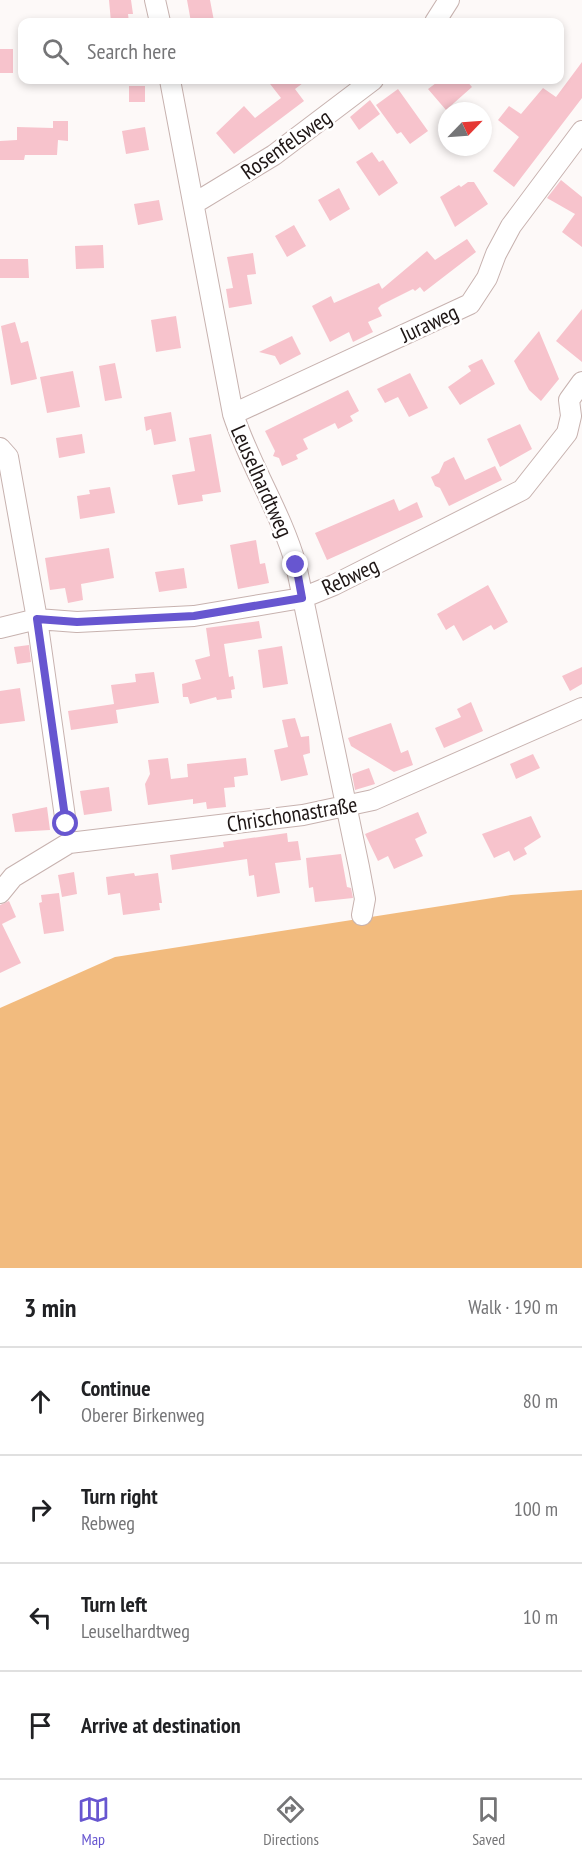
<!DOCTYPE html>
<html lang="en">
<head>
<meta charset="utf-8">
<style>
  body { margin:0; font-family:"PT Sans Narrow",sans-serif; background:#f6f6f6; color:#202124 }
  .compass { position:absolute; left:438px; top:102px; width:54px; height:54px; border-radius:50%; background:#fff; box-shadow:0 3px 9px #0003; rotate:65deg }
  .stop { position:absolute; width:18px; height:18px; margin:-14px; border:4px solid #6756d0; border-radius:50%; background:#fff }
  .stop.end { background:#6756d0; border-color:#fff; box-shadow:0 2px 6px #0008 }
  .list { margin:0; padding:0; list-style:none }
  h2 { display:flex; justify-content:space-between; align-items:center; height:78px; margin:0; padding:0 24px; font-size:26px }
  h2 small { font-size:20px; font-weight:400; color:#757577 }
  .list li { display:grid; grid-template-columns:39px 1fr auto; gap:18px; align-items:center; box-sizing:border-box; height:108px; padding:0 24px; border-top:2px solid #e0e0e0 }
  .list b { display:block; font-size:22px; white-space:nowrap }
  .list p { margin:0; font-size:20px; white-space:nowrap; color:#757577 }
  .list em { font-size:20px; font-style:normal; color:#757577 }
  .icon { flex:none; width:33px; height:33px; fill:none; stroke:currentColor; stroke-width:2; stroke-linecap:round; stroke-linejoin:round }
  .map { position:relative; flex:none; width:582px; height:1268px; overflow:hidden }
  .search { position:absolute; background:#fff; box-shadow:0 3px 9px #0003; left:18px; right:18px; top:18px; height:66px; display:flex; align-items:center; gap:15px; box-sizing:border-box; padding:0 21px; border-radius:12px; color:#757577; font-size:22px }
  .sheet { height:510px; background:#fff }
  nav { display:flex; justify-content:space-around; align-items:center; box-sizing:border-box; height:84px; border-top:2px solid #e0e0e0; background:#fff; font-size:16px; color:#757577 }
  nav a { display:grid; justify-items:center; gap:3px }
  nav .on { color:#6756d0 }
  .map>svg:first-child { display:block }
  .forest { fill:#f2bb7e }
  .building { fill:#f7c3cc }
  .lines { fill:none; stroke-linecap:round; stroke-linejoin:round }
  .street-casing { stroke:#c7b2af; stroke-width:22 }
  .street { stroke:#fff; stroke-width:20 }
  .route { stroke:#6756d0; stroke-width:8 }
  .labels { text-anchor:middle; stroke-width:5; stroke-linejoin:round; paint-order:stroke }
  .street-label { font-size:22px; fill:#1e1615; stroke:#fff }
</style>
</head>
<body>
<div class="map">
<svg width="582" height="1268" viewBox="0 0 582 1268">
  <rect width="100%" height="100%" fill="#fdf9f8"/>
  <!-- forest -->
  <path class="forest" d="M582 890V1268H0V1008L115 957 511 895Z"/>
  <!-- building -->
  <path class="building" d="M109 0H131L133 14H128L129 22H111Z
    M187 0H210L214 21 191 22Z
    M0 49H13V73H0Z
    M582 62V98L514 187 493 171 519 137 498 120 509 106 521 114 543 88 556 97Z
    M267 80H307L295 89 304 101 234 154 216 133 244 106 255 118 281 98Z
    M440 80H466L472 87 446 110 428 89Z
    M129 86H145V102H129Z
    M398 89 428 131 410 144 401 132 397 134 376 105Z
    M370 100 380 114 359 130 350 117Z
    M53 121H68V141L58 140 57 155H25L24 160H0V141L17 140V127L53 128Z
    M145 127 149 150 126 154 122 131Z
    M372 152 379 162 383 160 398 183 379 196 356 162Z
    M561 180 582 197V247L562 232 575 214 547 198Z
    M468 182H474L488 204 455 227 440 197 459 185 461 187Z
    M339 188 350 209 330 221 318 200Z
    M159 200 163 220 138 225 134 204Z
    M294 225 306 246 287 257 275 236Z
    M467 239 476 252 424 292 420 287 415 291 413 289 381 305 378 308 382 316 368 322 373 332 353 342 349 332 330 342 312 306 331 296 334 303 379 283 382 289 427 251 435 260Z
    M103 245 104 268 76 269 75 246Z
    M253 253 256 274 247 275 252 304 229 308 226 289 233 288 227 257Z
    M0 259H28L29 278H0Z
    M582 309V362L556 341Z
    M176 316 181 348 156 352 151 320Z
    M15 322 21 343 28 341 37 379 11 385 1 326Z
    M539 331 559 379 541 401 529 390 514 361Z
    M292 336 301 354 280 365 275 356 259 352Z
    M482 359 495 384 460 405 448 387 471 371 468 366Z
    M115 363 122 398 105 401 99 366Z
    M73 371 80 407 47 413 40 377Z
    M410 373 428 408 409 417 398 397 385 403 377 389Z
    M348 390 359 411 350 416 353 421 338 429 335 423 303 439 308 449 296 455 298 459 282 466 279 458 273 456 275 451 265 431Z
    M171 412 176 441 154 445 151 429 146 431 144 417Z
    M520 424 532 449 500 467 487 439Z
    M82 434 85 453 59 458 56 438Z
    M211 434 221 492 202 495 203 501 178 505 172 475 195 471 189 438Z
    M454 457 465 480 495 466 502 480 449 506 440 488 435 486 431 477 439 473 444 462Z
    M110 487 115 513 80 519 77 496 90 494 89 490Z
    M394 499 399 511 417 502 423 517 327 560 315 533Z
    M256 540 260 564 265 563 269 583 238 589 230 545Z
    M109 548 114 578 81 584 83 600 68 603 65 588 50 590 45 558Z
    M184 568 187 588 159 592 155 572Z
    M488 585 508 622 494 630 491 625 463 641 454 625 446 630 437 614Z
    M259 621 262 638 224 644 229 677 233 676 235 689 231 690 232 698 217 700 216 697 190 704 188 697H183L182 684 201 679 195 660 210 656 206 628Z
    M29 645 31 662 17 664 14 647Z
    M282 646 288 684 263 688 258 650Z
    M582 667V684L570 691 562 676Z
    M154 672 159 703 116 710 118 723 71 730 68 711 114 704 111 685 136 682 135 674Z
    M20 688 25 721 0 724V691Z
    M471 702 483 731 444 748 435 728 461 717 457 709Z
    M295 718 301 737 309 736 310 753 303 755 308 775 281 781 274 750 288 747 282 720Z
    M391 723 401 753 408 750 413 765 394 772 351 746 348 738Z
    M533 754 540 768 516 779 510 764Z
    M168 758 171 779 188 777 187 764 246 758 248 775 234 777 235 787 224 788 226 807 207 809 206 802 193 804V799L148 805 145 784 150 774 148 760Z
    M369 768 375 784 355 790 352 774Z
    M109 787 112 811 84 815 80 791Z
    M47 807 50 830 15 832 12 814Z
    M418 812 427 833 415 839 423 856 394 869 388 856 378 861 365 834Z
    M531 816 541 837 524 848 527 854 514 861 509 851 494 858 482 834Z
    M287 833 288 842 298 841 301 860 275 863 280 893 257 897 254 875 249 876 247 859 172 870 170 855 224 847 223 842Z
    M341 854 347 887 351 888 353 898 315 902 313 887 309 888 306 858Z
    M74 872 77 894 62 897 58 875Z
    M134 873 135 876 158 873 162 903H159L160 910 123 915 120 893 108 895 106 877Z
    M59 893 64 931 44 934 39 903 42 902 41 895Z
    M9 901 16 917 2 924 21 963 0 973V905Z"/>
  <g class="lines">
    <!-- street casing -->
    <g class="street-casing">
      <path id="street" d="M155 0 160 22
        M435 22 449 0
        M170 80 233 414C250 466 281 512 296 565L359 867 365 899 362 915
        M195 203 274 155 373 80
        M233 414 470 304 487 278 496 254 511 226 582 131
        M0 448 8 457 37 619 66 824
        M0 628 37 619 77 622 194 616 302 598 334 585 522 490 567 433 571 416 569 400 582 382
        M0 893 13 877 69 843 303 815 373 800 582 708"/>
    </g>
    <!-- street -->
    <use href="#street" class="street"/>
  </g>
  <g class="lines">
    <!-- route -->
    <path class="route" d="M66 824 37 619 77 622 194 616 302 598 296 565"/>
  </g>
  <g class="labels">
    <!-- street labels -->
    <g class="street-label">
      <text transform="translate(286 144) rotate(-35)" y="8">Rosenfelsweg</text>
      <text transform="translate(429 323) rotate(-25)" y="8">Juraweg</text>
      <text transform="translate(262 481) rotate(66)" y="8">Leuselhardtweg</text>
      <text transform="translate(350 576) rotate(-25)" y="8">Rebweg</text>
      <text transform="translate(292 814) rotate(-9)" y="8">Chrischonastraße</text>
    </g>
  </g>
</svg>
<svg class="compass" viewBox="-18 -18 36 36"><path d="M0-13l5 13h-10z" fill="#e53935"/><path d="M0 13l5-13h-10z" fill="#757577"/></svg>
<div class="stop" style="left:66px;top:824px"></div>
<div class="stop end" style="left:296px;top:565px"></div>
<div class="search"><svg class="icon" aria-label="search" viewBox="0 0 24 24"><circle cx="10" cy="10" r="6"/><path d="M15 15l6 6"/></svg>Search here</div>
</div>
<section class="sheet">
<h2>3 min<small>Walk · 190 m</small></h2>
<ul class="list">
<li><svg class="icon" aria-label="ahead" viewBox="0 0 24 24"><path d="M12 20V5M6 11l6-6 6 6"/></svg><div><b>Continue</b><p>Oberer Birkenweg</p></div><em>80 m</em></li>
<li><svg class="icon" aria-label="right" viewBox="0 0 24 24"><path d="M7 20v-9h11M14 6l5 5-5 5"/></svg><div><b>Turn right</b><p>Rebweg</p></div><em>100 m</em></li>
<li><svg class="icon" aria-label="left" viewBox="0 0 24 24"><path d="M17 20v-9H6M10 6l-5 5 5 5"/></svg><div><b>Turn left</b><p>Leuselhardtweg</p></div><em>10 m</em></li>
<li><svg class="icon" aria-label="arrive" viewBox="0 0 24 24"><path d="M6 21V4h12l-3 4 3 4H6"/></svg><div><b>Arrive at destination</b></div></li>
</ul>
</section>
<nav>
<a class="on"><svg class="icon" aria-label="map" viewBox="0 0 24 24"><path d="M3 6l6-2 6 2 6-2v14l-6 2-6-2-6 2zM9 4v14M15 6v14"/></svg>Map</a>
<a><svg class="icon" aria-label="directions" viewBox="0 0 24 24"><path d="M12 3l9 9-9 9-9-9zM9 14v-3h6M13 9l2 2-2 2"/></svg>Directions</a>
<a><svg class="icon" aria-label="saved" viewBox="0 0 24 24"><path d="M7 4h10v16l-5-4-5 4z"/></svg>Saved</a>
</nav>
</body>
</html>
